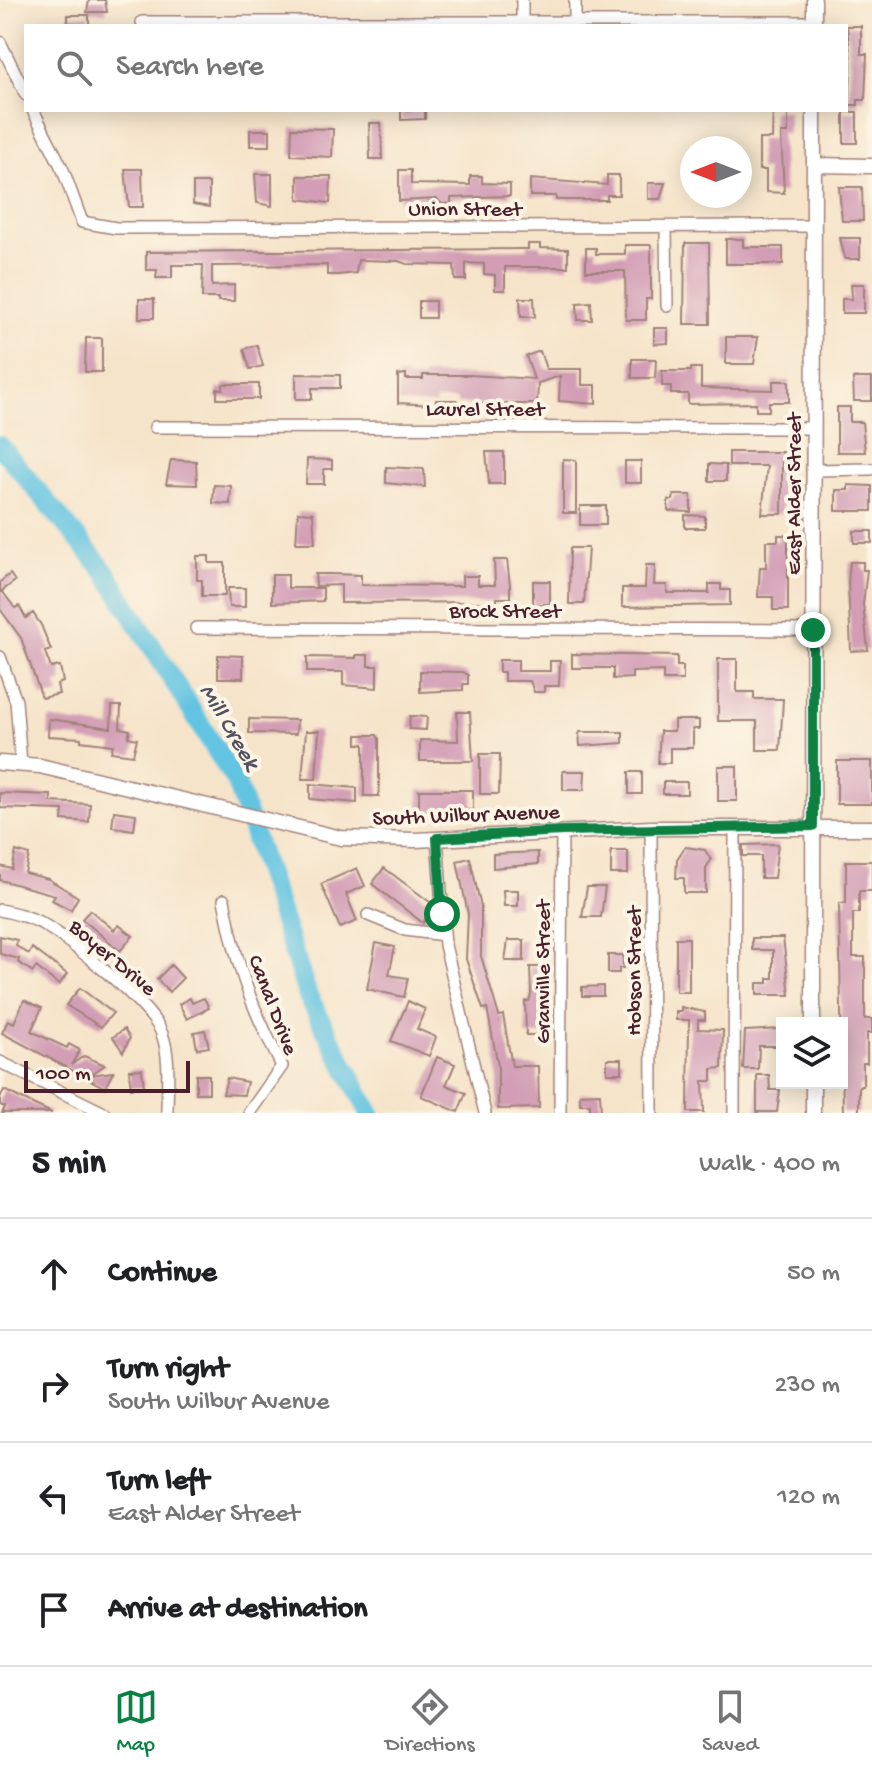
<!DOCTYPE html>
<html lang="en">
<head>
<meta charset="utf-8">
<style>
  body { margin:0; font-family:"Gochi Hand",sans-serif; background:#f6f6f6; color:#202124 }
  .controls { position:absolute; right:24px; bottom:24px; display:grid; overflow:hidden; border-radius:0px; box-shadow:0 4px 20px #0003 }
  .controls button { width:72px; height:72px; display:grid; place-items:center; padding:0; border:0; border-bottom:2px solid #e0e0e0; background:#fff; color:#202124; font:40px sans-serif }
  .compass { position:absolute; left:680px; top:136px; width:72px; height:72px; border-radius:50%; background:#fff; box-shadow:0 4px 20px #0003; rotate:270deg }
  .scale { position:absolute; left:24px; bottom:20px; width:166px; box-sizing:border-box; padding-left:8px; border:4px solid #4a1f2b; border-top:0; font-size:22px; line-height:28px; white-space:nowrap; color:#4a1f2b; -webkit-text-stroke:6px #fcf5e5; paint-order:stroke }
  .stop { position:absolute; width:24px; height:24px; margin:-18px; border:6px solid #0b8043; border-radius:50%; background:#fff }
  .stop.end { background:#0b8043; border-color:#fff; box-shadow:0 2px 8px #0008 }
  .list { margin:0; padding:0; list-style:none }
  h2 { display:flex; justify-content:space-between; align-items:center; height:104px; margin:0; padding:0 32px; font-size:34px }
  h2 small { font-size:26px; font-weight:400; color:#757577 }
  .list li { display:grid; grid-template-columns:52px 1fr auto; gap:24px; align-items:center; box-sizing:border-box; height:112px; padding:0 32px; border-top:2px solid #e0e0e0 }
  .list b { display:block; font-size:30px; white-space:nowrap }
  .list p { margin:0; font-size:26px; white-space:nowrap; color:#757577 }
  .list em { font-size:26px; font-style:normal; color:#757577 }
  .icon { flex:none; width:44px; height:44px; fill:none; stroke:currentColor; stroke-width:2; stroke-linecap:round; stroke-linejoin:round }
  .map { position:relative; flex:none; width:872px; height:1113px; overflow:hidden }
  .search { position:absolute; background:#fff; box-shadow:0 4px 20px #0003; left:24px; right:24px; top:24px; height:88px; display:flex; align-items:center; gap:20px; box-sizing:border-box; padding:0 28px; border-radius:0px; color:#757577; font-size:30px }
  .sheet { height:552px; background:#fff }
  nav { display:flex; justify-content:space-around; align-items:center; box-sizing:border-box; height:112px; border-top:2px solid #e0e0e0; background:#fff; font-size:22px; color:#757577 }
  nav a { display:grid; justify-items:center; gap:4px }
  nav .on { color:#0b8043 }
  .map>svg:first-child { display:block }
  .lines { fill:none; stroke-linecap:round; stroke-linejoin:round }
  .river { stroke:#63c4e1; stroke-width:20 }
  .building { fill:#d29db5 }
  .minor-casing { stroke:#a0827a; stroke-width:14 }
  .major-casing { stroke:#a0827a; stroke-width:17 }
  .minor { stroke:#fff; stroke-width:11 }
  .major { stroke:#fff; stroke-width:14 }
  .route { stroke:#0b8043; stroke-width:10 }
  .labels { text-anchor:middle; stroke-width:8; stroke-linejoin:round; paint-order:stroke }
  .street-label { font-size:22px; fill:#4a1f2b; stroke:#fcf5e5 }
  .water-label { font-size:24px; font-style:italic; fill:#525162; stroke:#fcf5e5 }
</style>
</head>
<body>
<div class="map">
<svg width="872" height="1113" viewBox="0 0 872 1113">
  <rect width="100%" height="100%" fill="#fcf5e5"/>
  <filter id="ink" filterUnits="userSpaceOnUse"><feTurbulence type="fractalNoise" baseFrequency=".0125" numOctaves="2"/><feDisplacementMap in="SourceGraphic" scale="16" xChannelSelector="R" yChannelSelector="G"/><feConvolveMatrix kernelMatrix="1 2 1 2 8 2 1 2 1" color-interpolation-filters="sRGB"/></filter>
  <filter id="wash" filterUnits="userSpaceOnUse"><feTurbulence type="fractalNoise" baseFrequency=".006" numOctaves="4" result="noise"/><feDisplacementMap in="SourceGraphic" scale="32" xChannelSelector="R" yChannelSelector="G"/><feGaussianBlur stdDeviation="1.8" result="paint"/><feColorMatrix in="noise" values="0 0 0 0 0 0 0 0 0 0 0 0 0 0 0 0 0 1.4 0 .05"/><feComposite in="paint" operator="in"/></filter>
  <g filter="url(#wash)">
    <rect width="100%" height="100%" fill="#f6e4ca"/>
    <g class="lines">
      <!-- river -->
      <path class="river" d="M0 446 107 574 236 782 308 996 370 1113"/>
    </g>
    <g id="blocks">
      <!-- building -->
      <path class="building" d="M89 0H105L107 12H87Z
        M68 15H89V26H68Z
        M847 26H861V54H867L865 100H858V105H849L851 64Z
        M401 110H425V119L401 120Z
        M773 110 788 111V133H781L784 193 766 192V170H759V139H772Z
        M844 112H857V143H844Z
        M369 123H381L382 159H370Z
        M292 128 333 129 332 157 291 155Z
        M250 130H270V146H250Z
        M125 169H142L143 207H129Z
        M399 170H411V184L470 185V176H482V183L510 184V196L451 198V204H442L437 199 399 201Z
        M255 174H272V206L257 203Z
        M607 175H619V195H607V200H556V196H530V179L607 185Z
        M298 176H331L330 203 298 199Z
        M193 183H209V207L193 204Z
        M648 183H665L660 199H648Z
        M839 187H862L863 221H842Z
        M840 238H860V259H845Z
        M726 239H743V247H783V264H726Z
        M685 243H709L710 324H684Z
        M528 244H540V248L568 249V267H505V290H495V275L484 274V264L466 263V280H455L454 265 407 264 398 261 358 260 356 273 338 275H327V265L212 266V286L234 285V301H218V298H202L203 265H172V278H156L157 270H146V252L521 249H528Z
        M625 245H651V299H646V320H626L625 271H586V248H596V254H625Z
        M851 284H864V313H842V299H852Z
        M520 298H534L535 317H521Z
        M139 299H154V318H139Z
        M419 301H435V318H419Z
        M591 302 592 320H578L577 303Z
        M654 328H668V343L654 344Z
        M726 337H758L754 364H726Z
        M86 338H102V372H85Z
        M257 345 263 366 250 369 244 349Z
        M540 351 546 369H582V385H596V404L559 401 560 376 538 383 537 404H457V400H436L435 405 398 403V375L406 374V379H423V375H470L534 379 526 356Z
        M632 359H656L655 378H632Z
        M691 368H701V388L773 390V381H789V402H769V411H756V403L688 404V394H671V386H662V371H691Z
        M296 374 340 375V388H312V399H296Z
        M853 378H872V401H854Z
        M223 384H259V399H217V389H223Z
        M837 407H850V422H862L865 452H837Z
        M486 452H504V484H489Z
        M729 452H782V514H762L767 466H729Z
        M307 459 332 460V469H324V484H306Z
        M563 459 576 460V513H563Z
        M171 460 196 461 197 485 166 484Z
        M625 461H641V483H625Z
        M709 464 726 465V481H709Z
        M386 467 424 469 425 487 386 483Z
        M214 485 231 486 230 504 213 503Z
        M848 485 872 486V511H836V490H848Z
        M674 495H691V512L668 511V500H673Z
        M580 506H606V525H580Z
        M298 512 313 513 315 543H296Z
        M685 515 705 516V528H685Z
        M854 531H872V543H854Z
        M778 535H788V610H773V597H758L760 567H766V541H778Z
        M570 548H588L584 604H569Z
        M197 556H209V563H225V596H202V580H197Z
        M494 560H507L510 585V598H497V602L341 603V585L316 586 315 574H330L361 575V585L462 586V576H478V585H495Z
        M850 562H863V570H867L863 604 868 650 851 651 848 583Z
        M646 565H655L654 585H667V593H709V584H721V590H730V605L622 607V588H645Z
        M10 574 15 581 2 591 15 608 19 606 26 618 33 613 41 625 51 650 45 652 51 668 60 666 63 682 57 684 59 694 42 698 21 638 0 609V582Z
        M272 575H288V588H323V601L272 603Z
        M533 581H550V604H533Z
        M228 588H245V607H229Z
        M572 654 677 656V666H683V680H663V671L632 672V678L613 679V668H572Z
        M218 655 243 656V678H218Z
        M356 655H368V666H377V688L343 685V672H307V657L356 658Z
        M718 659H737V692H754V699H783L780 750H757V721H718Z
        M499 660H518V671H550V661H560L559 686H544V692H534L530 681H504V672H499Z
        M420 671 463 672 468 675V684H463V690L420 692Z
        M112 706H121L120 728 130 730 128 737 137 739 133 755 111 752 113 745 81 741V738L48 736 49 719 111 728Z
        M457 712H470L473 761H420V740L458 741Z
        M410 716 427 717 426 730 409 729Z
        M249 719 297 720 296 734 249 733Z
        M674 720H699V729H693V748H670V763H658L660 731H674Z
        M306 731H319L316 779H302Z
        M579 732H623V743L580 746Z
        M357 735H377L379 739V796H364V744H357Z
        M480 754H500L499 794H480Z
        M837 761H872V804H837Z
        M718 766H737V801H718Z
        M563 771H585L584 790H563Z
        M629 772H642V794H629Z
        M663 782H687V794H663Z
        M310 784 357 788V803L310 799Z
        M419 790H473V810L419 811Z
        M0 793 51 795V802L90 804 89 822 62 820 63 810 0 808Z
        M114 811 136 814 134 830 112 827Z
        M778 844 774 878H761V856H743V845Z
        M685 847 705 850 711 860 706 868V893H684V878H676L677 859Z
        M16 851 29 855 25 873 48 879 78 897 71 910 52 900 55 895 0 880V866L12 869Z
        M611 851H628V874H611Z
        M538 852V864L493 868V854Z
        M470 858 481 907V956L499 1016 503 1015 512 1066H538L539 1108 498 1109V1066L487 1008 483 1009 466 959 468 914 457 861Z
        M846 861H872V891H859V913H853V957H865V1019H872V1033H867V1063H863V1086H859V1113H843L839 903H846Z
        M357 868 365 886 346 894 357 921 340 928 321 884Z
        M384 868 434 905 423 923 372 884Z
        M587 887H605L601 917H582Z
        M503 890H518V906H504Z
        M90 910 114 930 119 925 133 936 120 951 82 919Z
        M0 936 17 940 16 946 29 954 32 948 67 974 59 985 36 967 33 972 18 962 19 959 0 954Z
        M676 938H689V992H676Z
        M752 938H783L790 995H757V983H768V978H773V950H752Z
        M508 940H524V961H505Z
        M376 943 395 947 389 975 408 978 404 997 367 989Z
        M608 955H623V968H619V973H608Z
        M171 965 183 978 169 992 157 979Z
        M530 967H543L544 1035H526L525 1001H529L531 994Z
        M603 986V996H582V987Z
        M80 988 113 1013 101 1027 66 1005Z
        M190 998 192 1003 204 998 209 1008 187 1019 179 1004Z
        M24 1000 42 1008 31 1031 67 1048 69 1044 80 1050 71 1065 84 1056 105 1065 90 1075 113 1072 105 1088 2 1033 8 1020 14 1023Z
        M408 1001 425 1009 417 1029 436 1037 429 1056 391 1041Z
        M681 1007 705 1012V1020H698V1029L723 1030 722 1068 712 1069V1081H703L704 1112H688L689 1020H676V1012H681Z
        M124 1029 130 1038 123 1052 113 1037Z
        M780 1029V1046H759L758 1069H743L745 1031Z
        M205 1030 209 1047 197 1049 194 1032Z
        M437 1057 455 1064 446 1085 466 1093 458 1112 421 1096Z
        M607 1059H622V1073H607Z
        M142 1069 144 1087 131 1088 129 1070Z
        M196 1075H209V1093H196Z
        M757 1075H769L770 1090H780L777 1112H757Z
        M227 1078 247 1082 244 1095 223 1094Z
        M4 1090 24 1100 52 1113H2L5 1107 0 1105V1098Z
        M600 1093 601 1111H590V1104H580V1094Z"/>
    </g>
  </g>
  <g filter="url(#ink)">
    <use href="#blocks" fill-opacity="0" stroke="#a0827a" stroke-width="2"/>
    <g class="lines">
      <!-- minor casing -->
      <g class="minor-casing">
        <path id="minor" d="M575 0V22
          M142 22H814
          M522 22V0
          M0 42 26 95
          M33 110 63 170 82 222 116 228 814 226
          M666 227 667 306
          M155 427 814 428
          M814 470 872 469
          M196 628 813 630
          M0 657 16 701 21 764
          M651 828 652 1113
          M437 838 445 945 485 1113
          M224 900C237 968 250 1004 282 1066L249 1113
          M0 910C14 913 28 916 41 923 69 939 152 1005 162 1034 171 1058 167 1087 167 1113
          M368 915 405 930 444 935
          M0 1062 104 1113
          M560 1113 562 831
          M734 1113 735 827"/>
      </g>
      <!-- major casing -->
      <g class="major-casing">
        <path id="major" d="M814 26V0
          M814 165 872 166
          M0 763 40 766 341 838 415 840 651 828H872
          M813 1023 814 110
          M813 1083V1113"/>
      </g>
      <!-- minor -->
      <use href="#minor" class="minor"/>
      <!-- major -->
      <use href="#major" class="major"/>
    </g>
  </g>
  <g class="lines" filter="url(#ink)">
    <!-- route -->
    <path class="route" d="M442 914 437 838 562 831 813 826V630"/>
  </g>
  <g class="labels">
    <!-- street labels -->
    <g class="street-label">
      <text x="465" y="215">Union Street</text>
      <text x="485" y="415">Laurel Street</text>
      <text transform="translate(792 494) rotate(-90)" y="8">East Alder Street</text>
      <text x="505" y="617">Brock Street</text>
      <text transform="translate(466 813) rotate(-2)" y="8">South Wilbur Avenue</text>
      <text transform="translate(114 956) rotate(40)" y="8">Boyer Drive</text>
      <text transform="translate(632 971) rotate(-90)" y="8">Hobson Street</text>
      <text transform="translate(541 972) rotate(-90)" y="8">Granville Street</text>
      <text transform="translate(275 1004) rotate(69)" y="8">Canal Drive</text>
    </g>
    <!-- water labels -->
    <g class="water-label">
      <text transform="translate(231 726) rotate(59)" y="8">Mill Creek</text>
    </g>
  </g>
</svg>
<div class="controls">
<button><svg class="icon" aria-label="layers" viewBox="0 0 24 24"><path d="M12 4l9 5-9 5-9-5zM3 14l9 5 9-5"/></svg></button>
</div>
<svg class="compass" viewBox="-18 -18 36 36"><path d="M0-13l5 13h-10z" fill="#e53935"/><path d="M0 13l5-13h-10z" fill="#757577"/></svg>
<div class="scale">100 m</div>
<div class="stop" style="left:442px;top:914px"></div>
<div class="stop end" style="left:813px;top:630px"></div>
<div class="search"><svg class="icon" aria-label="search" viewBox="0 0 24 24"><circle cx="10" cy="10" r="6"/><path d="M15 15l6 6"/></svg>Search here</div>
</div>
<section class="sheet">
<h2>5 min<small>Walk · 400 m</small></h2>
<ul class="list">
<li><svg class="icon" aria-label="ahead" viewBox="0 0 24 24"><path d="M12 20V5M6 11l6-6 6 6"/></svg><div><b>Continue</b></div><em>50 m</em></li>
<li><svg class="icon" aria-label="right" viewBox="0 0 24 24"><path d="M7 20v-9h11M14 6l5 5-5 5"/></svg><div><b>Turn right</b><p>South Wilbur Avenue</p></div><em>230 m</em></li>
<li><svg class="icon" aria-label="left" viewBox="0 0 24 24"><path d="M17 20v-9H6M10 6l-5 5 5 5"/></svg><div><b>Turn left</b><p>East Alder Street</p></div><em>120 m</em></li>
<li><svg class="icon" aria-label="arrive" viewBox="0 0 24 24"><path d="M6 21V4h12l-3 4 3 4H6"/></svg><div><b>Arrive at destination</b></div></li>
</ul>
</section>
<nav>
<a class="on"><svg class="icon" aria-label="map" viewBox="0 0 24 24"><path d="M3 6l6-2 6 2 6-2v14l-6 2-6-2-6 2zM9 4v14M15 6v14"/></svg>Map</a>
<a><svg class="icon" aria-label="directions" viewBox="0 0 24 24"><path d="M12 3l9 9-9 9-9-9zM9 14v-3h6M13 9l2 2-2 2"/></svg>Directions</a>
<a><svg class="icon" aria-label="saved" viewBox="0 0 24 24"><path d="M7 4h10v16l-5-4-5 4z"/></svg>Saved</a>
</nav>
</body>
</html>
